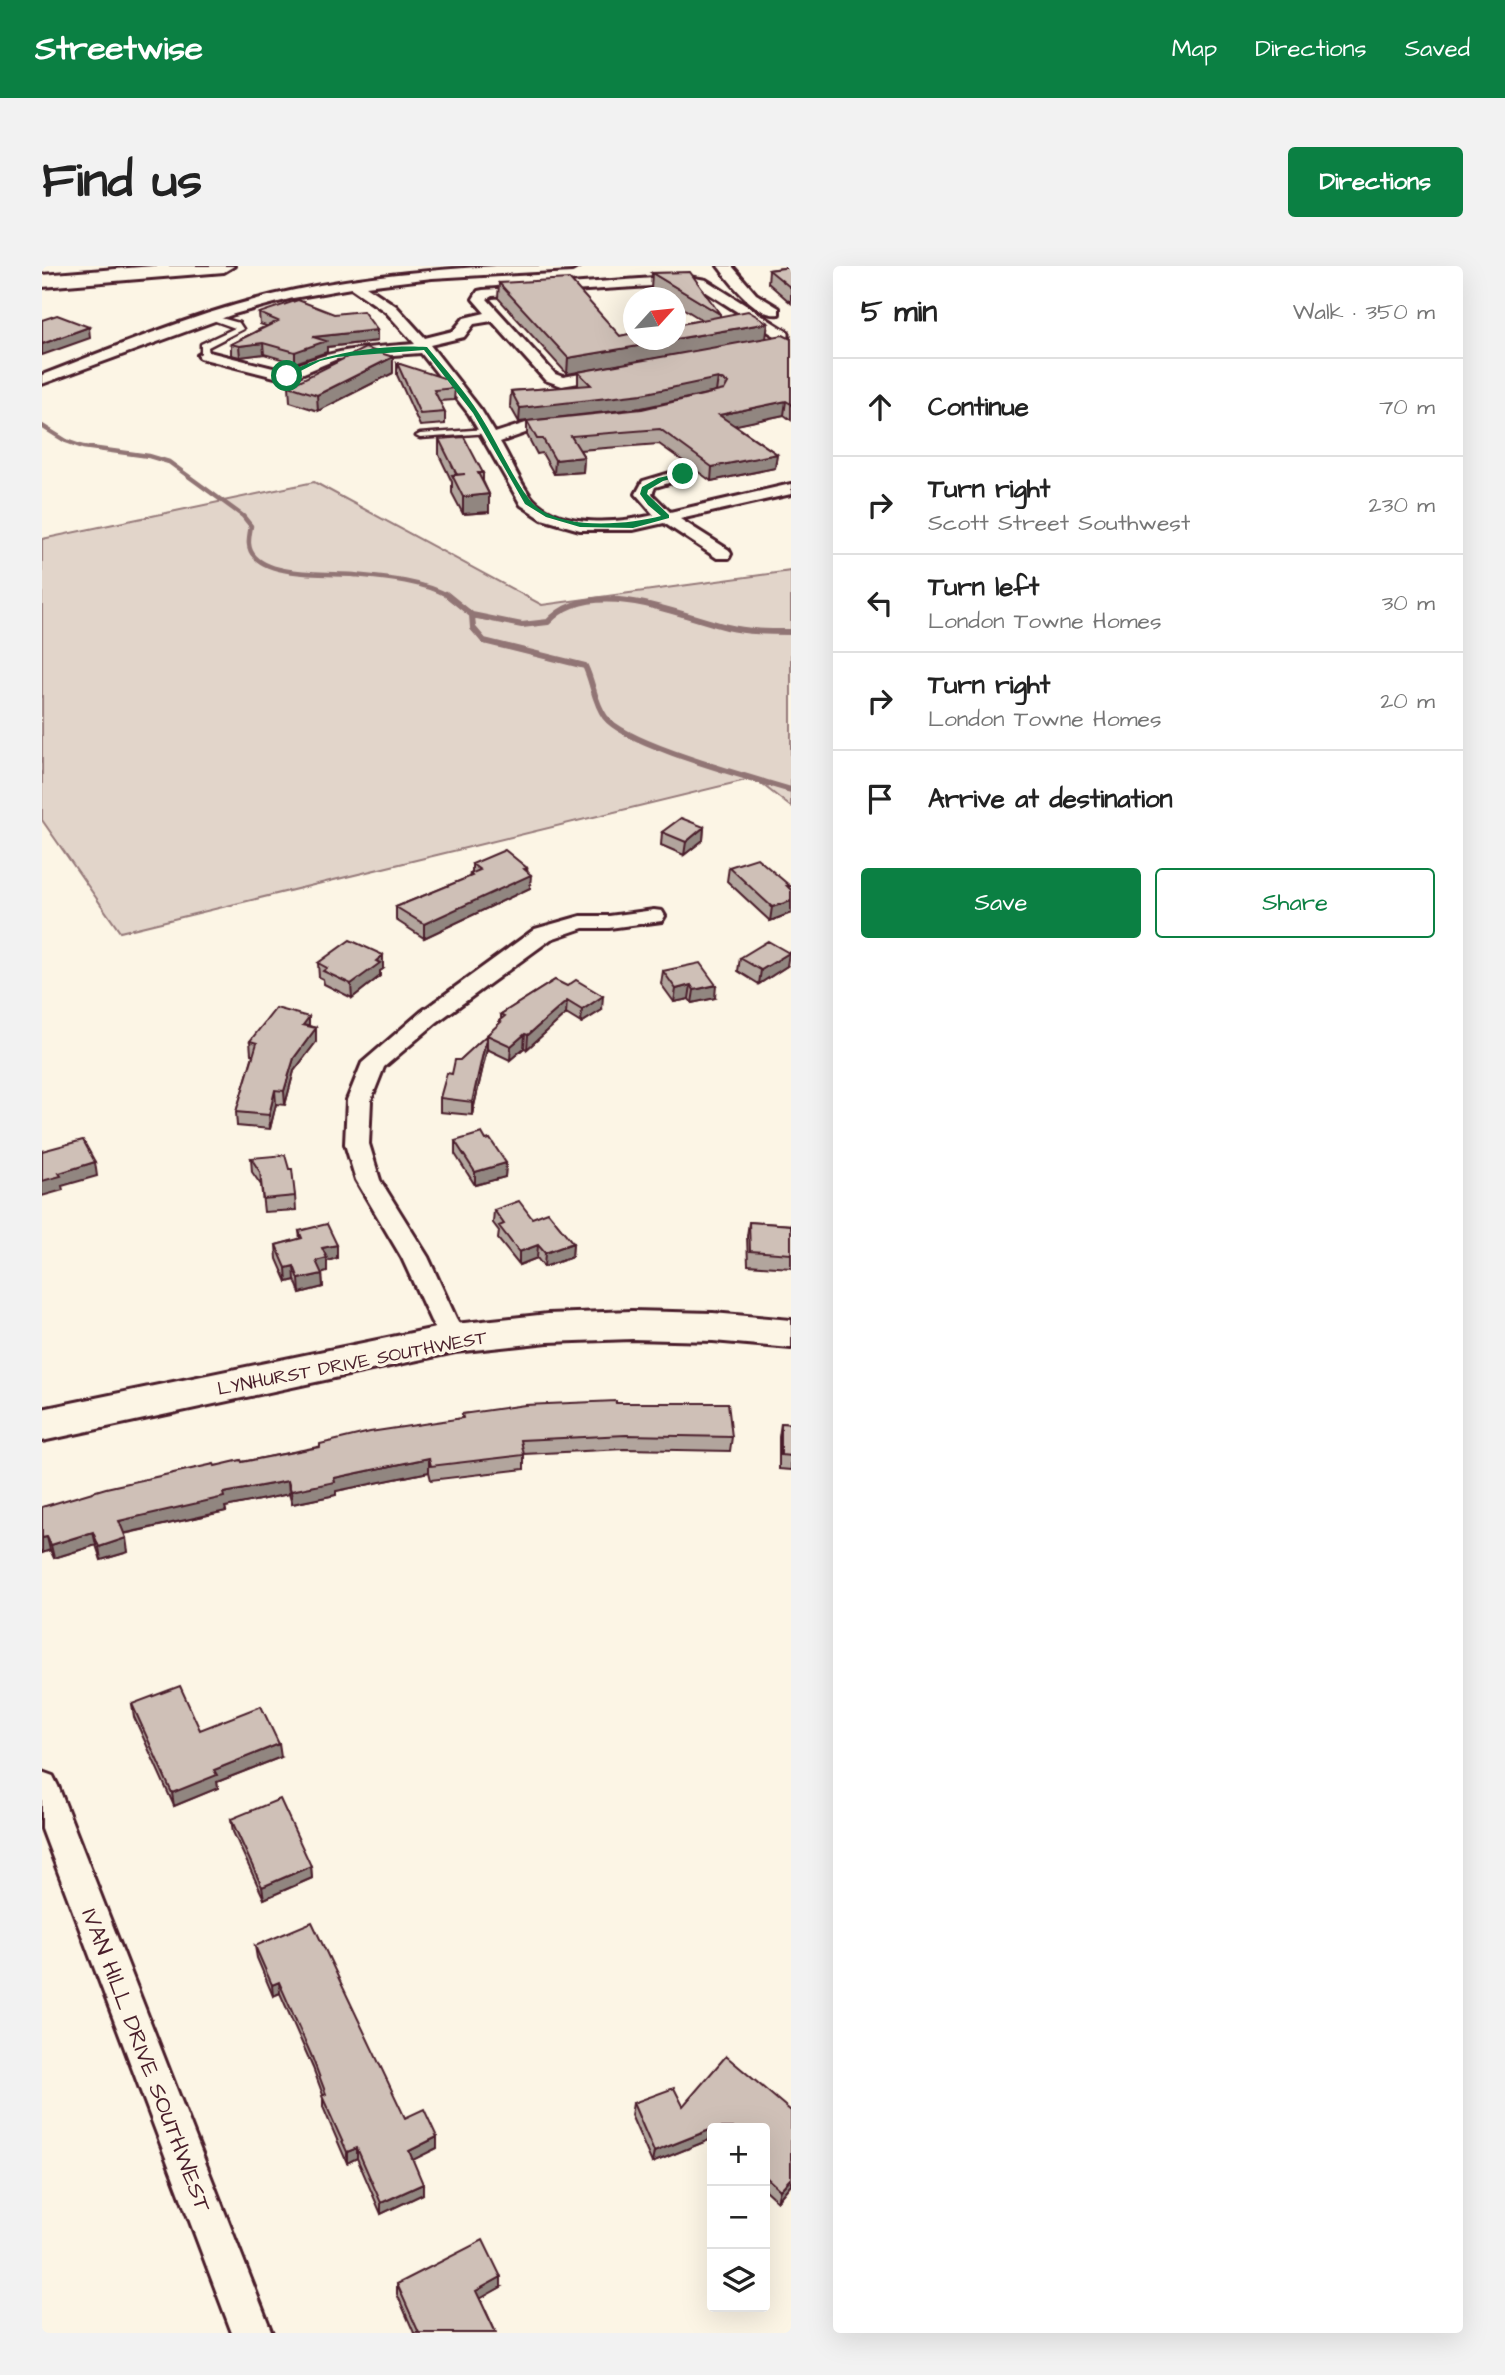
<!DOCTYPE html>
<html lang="en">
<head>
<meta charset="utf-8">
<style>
  body { margin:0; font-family:"Architects Daughter",sans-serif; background:#f2f2f2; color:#222 }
  .controls { position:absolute; right:21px; bottom:21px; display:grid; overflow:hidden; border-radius:7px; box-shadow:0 7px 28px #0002 }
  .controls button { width:63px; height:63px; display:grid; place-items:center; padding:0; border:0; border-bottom:2px solid #e0e0e0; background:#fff; color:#222; font:35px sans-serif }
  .compass { position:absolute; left:581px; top:21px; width:63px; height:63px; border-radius:50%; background:#fff; box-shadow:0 7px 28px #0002; rotate:63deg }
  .stop { position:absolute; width:21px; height:21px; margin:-16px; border:5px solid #0b8043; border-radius:50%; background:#fff }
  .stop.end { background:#0b8043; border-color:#fff; box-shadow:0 2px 7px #0008 }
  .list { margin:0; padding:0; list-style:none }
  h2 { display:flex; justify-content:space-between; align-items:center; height:91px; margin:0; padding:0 28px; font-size:30px }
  h2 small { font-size:23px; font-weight:400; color:#767676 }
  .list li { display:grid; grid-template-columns:46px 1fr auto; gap:21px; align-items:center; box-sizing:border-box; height:98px; padding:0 28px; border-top:2px solid #e0e0e0 }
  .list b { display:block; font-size:26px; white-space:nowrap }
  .list p { margin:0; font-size:23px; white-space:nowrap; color:#767676 }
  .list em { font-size:23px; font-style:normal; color:#767676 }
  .actions { display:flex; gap:14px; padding:21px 28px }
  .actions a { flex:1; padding:16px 0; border:2px solid #0b8043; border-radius:7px; text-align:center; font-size:24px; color:#0b8043 }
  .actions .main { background:#0b8043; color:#fff }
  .icon { flex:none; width:38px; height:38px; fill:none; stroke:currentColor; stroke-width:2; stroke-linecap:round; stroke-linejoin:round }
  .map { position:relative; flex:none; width:749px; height:2067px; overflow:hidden; border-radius:7px }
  header { display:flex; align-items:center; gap:42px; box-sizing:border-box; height:98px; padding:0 35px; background:#0b8043; color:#fff }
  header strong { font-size:33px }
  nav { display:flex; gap:38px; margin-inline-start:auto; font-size:24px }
  .intro { display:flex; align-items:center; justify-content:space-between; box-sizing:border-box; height:168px; padding:0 42px }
  h1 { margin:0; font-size:49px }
  .button { padding:18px 32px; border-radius:7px; background:#0b8043; color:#fff; font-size:24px; font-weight:700 }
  main { display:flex; gap:42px; padding:0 42px }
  aside { flex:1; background:#fff; border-radius:7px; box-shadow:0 7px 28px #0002 }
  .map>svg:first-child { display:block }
  .green { fill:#e2d5ca; stroke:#967a7a; stroke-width:2 }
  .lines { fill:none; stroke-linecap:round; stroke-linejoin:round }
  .stream-far1 { stroke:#917474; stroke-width:4.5 }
  .stream { stroke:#917474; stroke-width:6 }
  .lane-casing { stroke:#4a1f2b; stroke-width:5 }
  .street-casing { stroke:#4a1f2b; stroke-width:6 }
  .secondary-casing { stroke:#4a1f2b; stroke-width:6 }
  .highway-casing { stroke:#4a1f2b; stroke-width:6 }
  .lane { fill:#fcf5e5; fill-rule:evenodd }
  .street { fill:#fcf5e5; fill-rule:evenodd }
  .secondary { fill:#fcf5e5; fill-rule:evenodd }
  .highway { fill:#fcf5e5; fill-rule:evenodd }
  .wall { fill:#b2a59d; stroke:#4a1f2b; stroke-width:2; fill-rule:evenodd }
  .shaded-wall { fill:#918680; stroke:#4a1f2b; stroke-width:2 }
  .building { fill:#cfc0b7; stroke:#4a1f2b; stroke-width:2 }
  .route { fill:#0b8043 }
  .labels { text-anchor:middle; stroke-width:7; stroke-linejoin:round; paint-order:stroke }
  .street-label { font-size:19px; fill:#4a1f2b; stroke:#fcf5e5 }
  .near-street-label { font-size:23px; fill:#4a1f2b; stroke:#fcf5e5 }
</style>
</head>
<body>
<header>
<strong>Streetwise</strong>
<nav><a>Map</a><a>Directions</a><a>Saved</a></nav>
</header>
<div class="intro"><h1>Find us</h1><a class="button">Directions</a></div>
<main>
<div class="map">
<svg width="749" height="2067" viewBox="0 0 749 2067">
  <rect width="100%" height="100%" fill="#fcf5e5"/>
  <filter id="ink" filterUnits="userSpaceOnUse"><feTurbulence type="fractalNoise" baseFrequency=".0143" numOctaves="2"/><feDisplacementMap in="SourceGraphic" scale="14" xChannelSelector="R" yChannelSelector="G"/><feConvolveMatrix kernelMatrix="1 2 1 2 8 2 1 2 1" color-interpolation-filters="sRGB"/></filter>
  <g filter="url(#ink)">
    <!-- green -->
    <path class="green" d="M272 216 500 339 749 305V541L712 512 78 666 0 554V273Z"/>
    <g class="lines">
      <!-- stream-far1 -->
      <path class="stream-far1" d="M0 160 24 175 41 181 107 190 127 196 201 250 209 260C207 271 204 282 213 291 232 311 286 307 312 309 343 312 380 315 407 330"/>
      <!-- stream -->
      <path class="stream" d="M404 328 430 349 431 362 442 375 543 400C551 416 552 436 563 451 584 479 711 512 749 524
        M430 349 480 359 506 356C549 309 633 348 685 361 706 366 727 366 749 366"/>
      <!-- lane casing -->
      <g class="lane-casing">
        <path id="lane" d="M168 49 197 57 201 63 166 81 167 89 163 91 159 89V78L193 62 168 53Z
          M444 163H447V167L378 172 374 170 378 168Z"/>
      </g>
      <!-- street casing -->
      <g class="street-casing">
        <path id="street" d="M454 0H537L530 4 390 12 324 20 354 40 383 72 411 65 422 52 443 47 431 33 436 25 441 24 641 10 664 14 746 66C749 72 740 81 734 82L520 120 503 114 450 55 432 58 422 71 388 79 439 144 453 167 487 156 524 155 527 158 524 161 489 165 458 176C468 192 479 220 491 233 519 263 577 257 612 249L594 228 601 215 641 203 647 205 649 208 647 211 613 221 610 228 628 246 749 218V228L638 253 687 284 689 288 687 292H675L622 257 591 264H538L500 253 479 239 427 148 379 87 295 93 245 114 158 92 156 89 163 85 243 105C289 82 323 82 373 78L344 46 309 22 251 32 192 48 0 118V109C83 77 166 42 253 24 319 10 387 4 454 0ZM641 18 655 20 733 70 729 75 521 111 513 108 445 33 450 30Z
          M676 0H690L714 28 737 42V48C715 52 688 16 676 0Z
          M612 644 620 645 623 650 620 655 567 662H541L509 673 395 756 342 801 329 834 327 878 338 914 386 991 414 1052 426 1072 422 1079 413 1082 404 1079 389 1055 360 992 314 914 303 878 305 834 320 797 379 746 493 663 539 650H567Z
          M0 1506 11 1510 16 1520 230 2067H190L0 1563Z"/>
      </g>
      <!-- secondary casing -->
      <g class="secondary-casing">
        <path id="secondary" d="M590 1045 671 1047 749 1054V1082L671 1075 590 1073 506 1076 413 1086 0 1175V1143L413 1058 506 1048Z"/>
      </g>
      <!-- highway casing -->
      <g class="highway-casing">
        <path id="highway" d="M111 0H192L182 6 0 21V9Z"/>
      </g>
      <!-- lane -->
      <use href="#lane" class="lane"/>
      <!-- street -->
      <use href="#street" class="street"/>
      <!-- secondary -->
      <use href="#secondary" class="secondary"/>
      <!-- highway -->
      <use href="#highway" class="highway"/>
    </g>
    <!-- wall -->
    <path class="wall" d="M749 1V37L726 17 727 4Z
      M610 7 678 48V51L724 72 749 73V154L742 149 693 159 735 188 733 202 669 215 617 178 538 184 542 191 541 206 512 208 500 187 495 188 485 169V155L477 156 468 140 469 125 536 120V106L548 104 525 108 456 32 457 17 578 70 660 54 634 38V32H623L609 23ZM657 130 600 143 526 151 599 142Z
      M217 47 292 48 335 64V75L285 81V86L253 97 222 88 198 91 189 89V78L224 60 218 58Z
      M355 97 413 122 412 134 397 135 403 146V158L378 160 355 109Z
      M351 107 276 145 248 136 247 120Z
      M397 173 441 207V215L447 228V246L421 248 410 227V216L397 189Z
      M662 561 661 574 642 589 619 579 620 566Z
      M430 598 485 602 488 622 382 672 354 654V641L427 611 428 608 430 607Z
      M687 601 748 620 747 622 749 624V647L728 655 685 615Z
      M698 692 745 700 717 718 696 705Z
      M276 697 341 703 338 705V710L310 732 282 718 281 713 277 711Z
      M621 705 673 732 650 737 647 733 632 736 619 718Z
      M513 714 560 744 539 757 524 748 485 783 482 782 468 794 445 783 430 849 398 846V832L418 794 457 758V755L459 753V748Z
      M267 760 274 762V776L252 805 243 839 234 838 228 863 195 860 194 846 211 789 209 788 208 775Z
      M444 874 464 897 463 911 433 919 413 888V875Z
      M209 892 247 903 253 930 254 944 222 946 219 919 210 906Z
      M452 944 490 952 531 977 530 991 502 1001 495 992 477 999 456 973 457 965 451 957Z
      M707 956 749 959V1002L706 999 705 970Z
      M257 965 295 979V992L285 995V1006L280 1007 281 1021 258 1027 253 1014 245 1016 235 993 234 979 258 973Z
      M574 1137 690 1171 688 1185 582 1183 482 1188V1203L389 1214 387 1206 294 1225V1229L250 1238 247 1228 183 1241 184 1245 82 1268 86 1286 59 1294 54 1279 12 1292 8 1284 0 1287V1241L173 1200 200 1196 420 1152V1148Z
      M739 1157 749 1158V1204L737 1203V1171Z
      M90 1438 158 1464 239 1491 175 1516 176 1522 132 1540 92 1451Z
      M189 1553 269 1600 270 1612 222 1633 191 1566Z
      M213 1680 363 1852 395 1871V1882L370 1894 381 1928 339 1948 315 1892 305 1897 281 1841V1829L271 1802 238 1727 231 1730 215 1692Z
      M591 1837 749 1845V1918L735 1935 723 1924V1862H670V1877L667 1874 610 1897 589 1849Z
      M355 2018 459 2021 438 2032 454 2067H372L355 2028Z"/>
    <!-- shaded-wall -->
    <path class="shaded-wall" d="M726 57 724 73 525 108 526 92Z
      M47 61 48 72 0 89V78Z
      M335 64V75L285 81V86L253 97V86L271 71Z
      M221 77 222 88 198 91 197 80Z
      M351 91V107L276 145 275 129Z
      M676 112 674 126 599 142 477 156 478 142Z
      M744 135 742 149 676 163 677 149Z
      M735 188 733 202 669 215 670 201Z
      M542 191 541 206 512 208 513 194Z
      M447 228V246L421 248V231Z
      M662 561 661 574 642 589 644 576Z
      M485 602V610L489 609 488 622 382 672V658Z
      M749 635V647L728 655 730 641Z
      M747 687 745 700 717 718 719 704Z
      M341 689V703L338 705V710L310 732 309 718Z
      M649 719 647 733 632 736 634 723Z
      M674 719 673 732 650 737 652 724Z
      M561 730 560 744 539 757 540 744Z
      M525 735 524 748 485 783 486 769Z
      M267 751V765L261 759Z
      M274 762V776L252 805 243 839 242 825 252 792Z
      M483 768 482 782 468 794 469 780Z
      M445 769V783L430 849V836Z
      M233 824 234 838 228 863 227 849Z
      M53 896 55 910 20 920 21 924 0 930V915L17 907Z
      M464 897 463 911 433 919V906Z
      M531 977 530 991 502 1001 503 987Z
      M295 979V992L285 995V1006L275 1009 274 995 280 982Z
      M496 979 495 992 477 999V986Z
      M252 1000 253 1014 245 1016 244 1002Z
      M280 1008 281 1021 258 1027 257 1013Z
      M387 1192V1206L294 1225V1229L250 1238 249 1225 292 1212Z
      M246 1215 247 1228 183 1241 184 1245 80 1268 77 1255 181 1227Z
      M51 1266 54 1279 12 1292 9 1279Z
      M5 1271 8 1284 0 1287V1272Z
      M84 1272 86 1286 59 1294 57 1281Z
      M237 1478 239 1491 175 1516 176 1522 132 1540 130 1527 172 1504Z
      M269 1600 270 1612 222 1633 220 1621Z
      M237 1716 238 1727 231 1730 230 1719Z
      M670 1863 667 1874 610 1897 612 1886Z
      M395 1871V1882L367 1896V1885Z
      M315 1882V1892L305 1897V1886Z
      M749 1912V1918L735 1935 738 1924Z
      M381 1918V1928L339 1948V1937Z
      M459 2011V2021L434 2035V2025Z"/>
    <!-- building -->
    <path class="building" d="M749 1V22L727 4Z
      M648 6 678 48 610 7Z
      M527 13 578 70 592 67V74H632L526 92 457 17Z
      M256 34 292 48 321 45 335 64 271 71 284 75 253 86 221 77 197 80 189 78 236 55 217 47Z
      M706 45 726 57 634 73V59Z
      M15 49 47 61 0 78V54Z
      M741 69 749 73V138L744 135 677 149 735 188 670 201 618 163 529 170 542 191 513 194 501 173H495L485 155 600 143 682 124 686 117 676 112 600 128 478 142 469 125 549 119 536 106Z
      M323 82 351 91 275 129 247 120Z
      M355 97 405 113 413 122 392 124 403 146 378 148Z
      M422 171 441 207H436L447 228 421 231 410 209 423 208 415 209 397 173Z
      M639 552 662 561 644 576 620 566Z
      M463 584 485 602 482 603 489 609 382 658 354 641 430 610 428 608 438 604 430 598Z
      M715 592 748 620H745L749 624V635L730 641 687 601Z
      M308 674 341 689 334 695 338 697 309 718 281 705 285 702 276 697Z
      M726 675 747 687 719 704 698 692Z
      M658 697 674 719 652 724 649 719 634 723 621 705Z
      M513 714 525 720 534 714 561 730 540 744 525 735 486 769 483 768 469 780 445 769 430 836 398 832 405 807 410 808 413 794H418L459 756 457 755 463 750 459 748Z
      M234 742 267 751 261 759 274 762 252 792 242 825 233 824 227 849 194 846 215 777 208 775Z
      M440 867 444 874 448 873 464 897 433 906 413 875Z
      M41 874 53 896 17 907 19 910 0 915V885Z
      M243 889 247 903H250L253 930 221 933 218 906 209 892Z
      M477 935 490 952 506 946 531 977 503 987 496 979 477 986 457 960 462 958 452 944Z
      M707 956 749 959V988L708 985Z
      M285 958 295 979 280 982 285 992 274 995 280 1008 257 1013 252 1000 244 1002 234 979 260 972 257 965Z
      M574 1135V1137H686L690 1171 584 1169 479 1174 482 1189 389 1200 387 1192 292 1212 293 1216 249 1225 246 1215 181 1227 182 1231 77 1255 84 1272 57 1281 51 1266 9 1279 5 1271 0 1272V1241L64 1222 172 1198 173 1200 199 1194 200 1196 278 1181V1178L328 1166 421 1152 420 1148 483 1139Z
      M739 1157 749 1158V1190L739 1189Z
      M138 1420 158 1464 219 1440 237 1478 172 1504 175 1509 130 1527 90 1438Z
      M238 1533 269 1600 220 1621 189 1553Z
      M270 1656 363 1852 382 1843 395 1871 367 1885 381 1918 339 1937 315 1882 305 1886 280 1830 284 1828 270 1791 237 1716 230 1719 213 1680Z
      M684 1790 749 1845V1912L738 1924 723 1910V1862H670V1863L612 1886 591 1837 632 1822 641 1840Z
      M441 1974 459 2011 434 2025 454 2067H377L355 2018Z"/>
  </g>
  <!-- route -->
  <path class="route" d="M385 81C403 103 423 125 438 149 455 176 468 207 487 233 511 266 585 259 619 250L606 239 598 228 600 221 616 212 643 206V209L621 215 606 224 605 228 627 249V252L591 262 538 261 504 251 483 238 431 147 382 84 295 91 278 95 247 111 242 110C276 86 344 78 385 81Z"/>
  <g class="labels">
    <!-- street labels -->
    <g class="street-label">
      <text transform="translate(310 1096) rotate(-11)" y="7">LYNHURST DRIVE SOUTHWEST</text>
    </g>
    <!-- near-street labels -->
    <g class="near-street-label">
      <text transform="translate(105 1794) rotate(69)" y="8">IVAN HILL DRIVE SOUTHWEST</text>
    </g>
  </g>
</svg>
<div class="controls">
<button>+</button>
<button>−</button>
<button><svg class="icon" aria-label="layers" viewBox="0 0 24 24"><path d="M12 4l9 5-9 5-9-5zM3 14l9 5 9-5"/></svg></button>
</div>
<svg class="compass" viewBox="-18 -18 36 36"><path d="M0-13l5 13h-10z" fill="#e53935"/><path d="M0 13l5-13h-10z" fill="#767676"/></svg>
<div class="stop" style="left:245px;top:110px"></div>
<div class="stop end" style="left:641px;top:208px"></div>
</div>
<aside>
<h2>5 min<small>Walk · 350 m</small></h2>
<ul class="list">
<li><svg class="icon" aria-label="ahead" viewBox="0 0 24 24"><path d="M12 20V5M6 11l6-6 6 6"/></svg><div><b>Continue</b></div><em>70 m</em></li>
<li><svg class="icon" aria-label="right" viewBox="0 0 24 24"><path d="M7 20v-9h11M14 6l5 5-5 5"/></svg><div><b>Turn right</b><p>Scott Street Southwest</p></div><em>230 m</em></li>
<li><svg class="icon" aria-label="left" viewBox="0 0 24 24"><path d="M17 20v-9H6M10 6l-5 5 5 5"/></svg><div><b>Turn left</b><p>London Towne Homes</p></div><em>30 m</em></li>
<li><svg class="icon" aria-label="right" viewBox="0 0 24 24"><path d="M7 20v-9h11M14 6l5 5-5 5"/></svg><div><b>Turn right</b><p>London Towne Homes</p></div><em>20 m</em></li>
<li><svg class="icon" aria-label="arrive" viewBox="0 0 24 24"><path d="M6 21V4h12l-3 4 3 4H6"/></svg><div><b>Arrive at destination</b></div></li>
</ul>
<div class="actions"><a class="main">Save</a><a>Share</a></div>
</aside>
</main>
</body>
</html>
